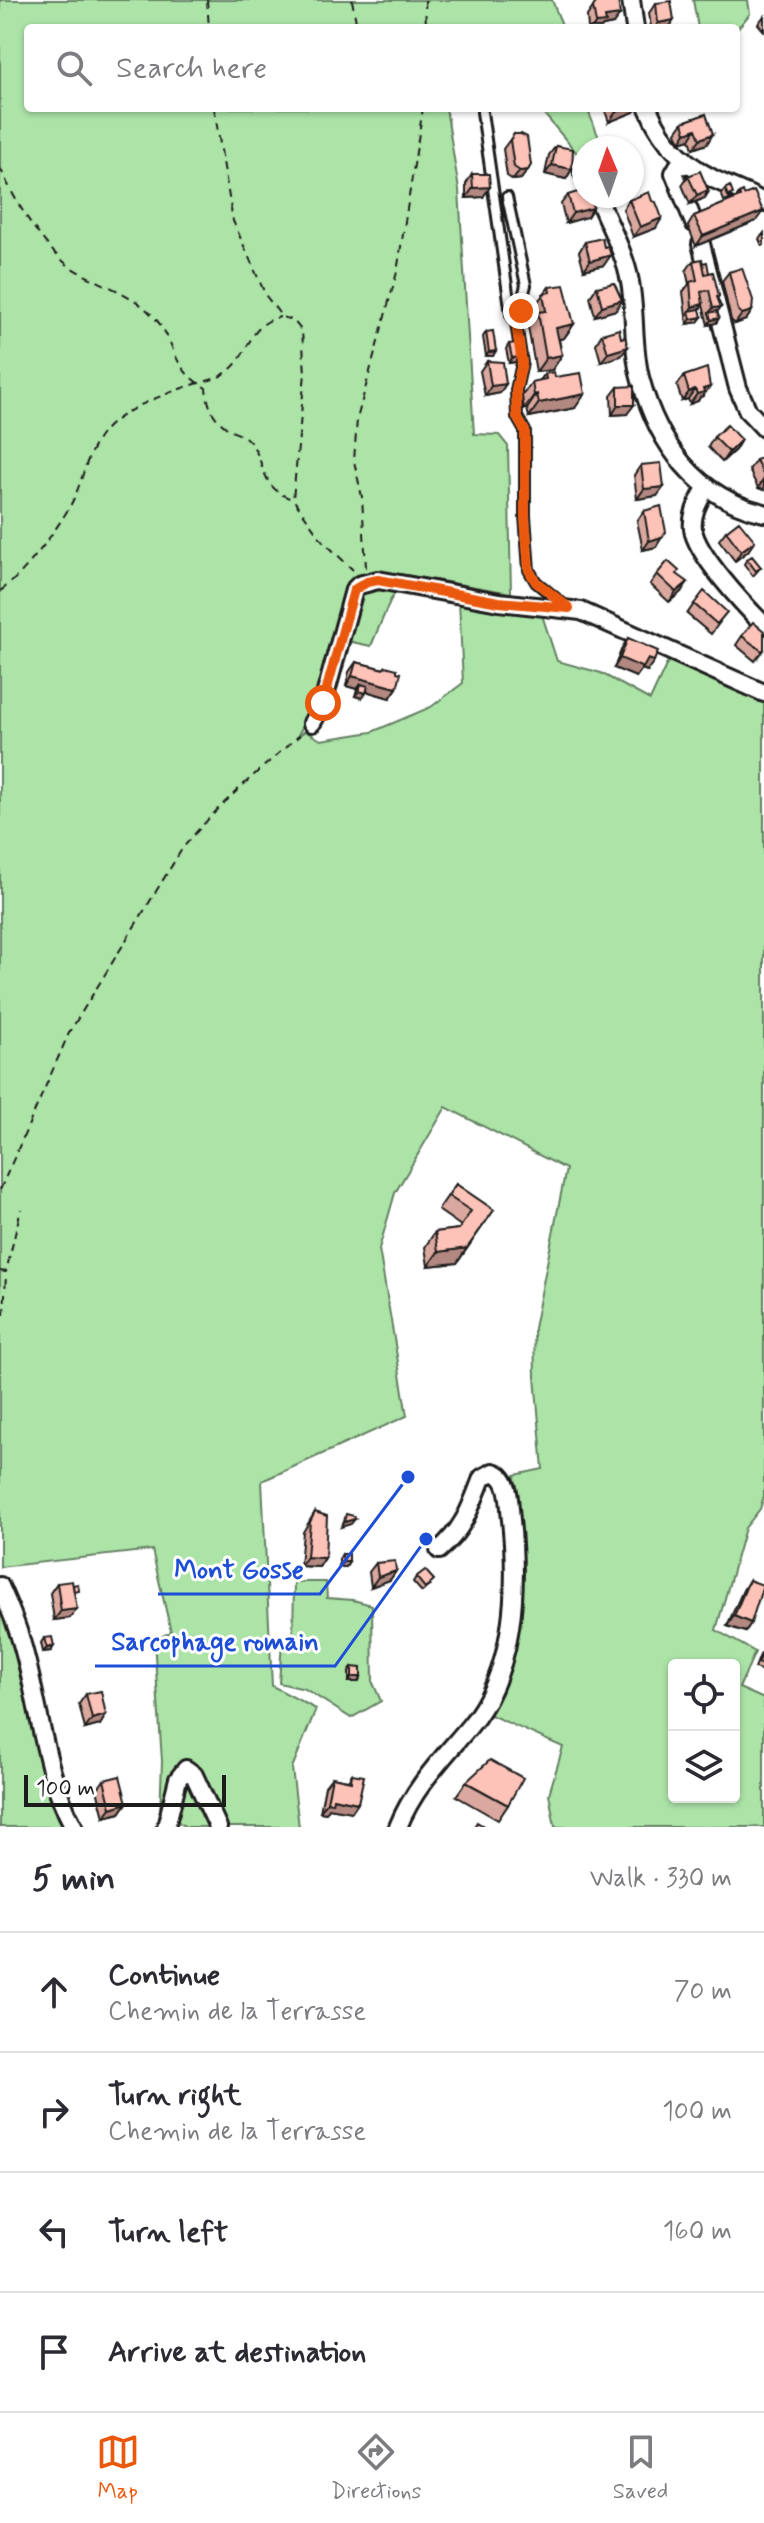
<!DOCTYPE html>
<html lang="en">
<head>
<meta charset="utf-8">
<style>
  body { margin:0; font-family:Mynerve,sans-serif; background:#f7f7f7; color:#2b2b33 }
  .controls { position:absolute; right:24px; bottom:24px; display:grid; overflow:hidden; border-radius:8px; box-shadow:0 2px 6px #0004 }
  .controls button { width:72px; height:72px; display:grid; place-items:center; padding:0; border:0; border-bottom:2px solid #e1e1e2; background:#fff; color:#2b2b33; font:40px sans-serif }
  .compass { position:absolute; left:572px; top:136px; width:72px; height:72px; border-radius:50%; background:#fff; box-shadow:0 2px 6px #0004; rotate:358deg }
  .scale { position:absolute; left:24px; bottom:20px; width:202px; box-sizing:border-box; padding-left:8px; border:4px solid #1c1c1c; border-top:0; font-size:22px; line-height:28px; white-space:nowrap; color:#1c1c1c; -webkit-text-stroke:6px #fff; paint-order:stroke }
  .stop { position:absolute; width:24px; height:24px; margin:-18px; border:6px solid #ea580c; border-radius:50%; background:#fff }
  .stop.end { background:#ea580c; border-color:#fff; box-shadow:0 2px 8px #0008 }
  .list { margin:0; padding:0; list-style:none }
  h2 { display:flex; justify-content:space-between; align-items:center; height:104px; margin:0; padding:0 32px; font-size:34px }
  h2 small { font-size:26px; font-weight:400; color:#7c7c81 }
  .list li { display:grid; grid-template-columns:52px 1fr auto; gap:24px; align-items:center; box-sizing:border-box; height:120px; padding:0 32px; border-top:2px solid #e1e1e2 }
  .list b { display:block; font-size:30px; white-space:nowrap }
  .list p { margin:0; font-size:26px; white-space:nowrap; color:#7c7c81 }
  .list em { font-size:26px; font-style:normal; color:#7c7c81 }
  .icon { flex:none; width:44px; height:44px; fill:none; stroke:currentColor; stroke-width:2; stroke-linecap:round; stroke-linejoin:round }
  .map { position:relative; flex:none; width:764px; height:1827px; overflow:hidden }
  .search { position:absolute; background:#fff; box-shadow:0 2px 6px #0004; left:24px; right:24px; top:24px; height:88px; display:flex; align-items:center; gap:20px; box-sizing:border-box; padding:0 28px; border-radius:8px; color:#7c7c81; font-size:30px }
  .sheet { height:584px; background:#fff }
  nav { display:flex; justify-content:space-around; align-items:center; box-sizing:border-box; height:112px; border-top:2px solid #e1e1e2; background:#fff; font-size:22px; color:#7c7c81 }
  nav a { display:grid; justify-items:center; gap:4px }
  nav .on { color:#ea580c }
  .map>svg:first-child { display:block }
  .green { fill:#ace3a7; stroke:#648062; stroke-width:2; fill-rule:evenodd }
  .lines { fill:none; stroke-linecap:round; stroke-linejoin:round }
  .lane-casing { stroke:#1c1c1c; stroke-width:14 }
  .street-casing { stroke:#1c1c1c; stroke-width:22 }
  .path { stroke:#1c1c1c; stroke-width:2; stroke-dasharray:8 6; stroke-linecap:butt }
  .lane { stroke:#fff; stroke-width:8 }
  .street { stroke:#fff; stroke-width:16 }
  .wall { fill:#daa89e; stroke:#1c1c1c; stroke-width:2 }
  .shaded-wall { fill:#b28881; stroke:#1c1c1c; stroke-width:2 }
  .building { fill:#fec3b8; stroke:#1c1c1c; stroke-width:2 }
  .route { stroke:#ea580c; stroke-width:10 }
  .leader { fill:none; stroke:#1d4ed8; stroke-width:3 }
  .callout-dot { fill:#1d4ed8; stroke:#fff; stroke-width:3 }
  .callout-label { font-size:26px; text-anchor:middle; font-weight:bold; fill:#1d4ed8; stroke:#fff; stroke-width:6; stroke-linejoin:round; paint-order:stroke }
</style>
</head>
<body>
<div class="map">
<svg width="764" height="1827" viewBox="0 0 764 1827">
  <rect width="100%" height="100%" fill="#fff"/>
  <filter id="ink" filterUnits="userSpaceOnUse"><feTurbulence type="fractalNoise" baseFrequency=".0125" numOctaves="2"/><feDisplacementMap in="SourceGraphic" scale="16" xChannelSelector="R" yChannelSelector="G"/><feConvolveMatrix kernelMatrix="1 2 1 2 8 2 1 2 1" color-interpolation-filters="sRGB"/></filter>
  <g filter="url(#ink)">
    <!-- green -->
    <path class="green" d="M0 0H552L563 28H28V108H446L459 190 474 434 499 435 508 446 511 593 406 575 390 601 371 646 347 641 297 737 305 731 321 740 372 732 431 707 463 683 459 601 542 615 557 661 601 673 650 700 669 659 764 700V1496L760 1509 745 1528 716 1630 755 1652 739 1688 764 1699V1827H555L549 1794 563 1747 486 1713 516 1627 521 1587 515 1475 543 1469 535 1377 534 1328 566 1169 446 1107 395 1193 379 1249 407 1416 262 1481 272 1686 316 1709 292 1768 299 1827H228L203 1775 188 1763 176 1766 160 1815 162 1761 154 1640 171 1632 152 1550 0 1567ZM674 1665H734V1797H674Z
      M693 0H748L750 14 736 30V28H698Z
      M539 108H587L603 148H584V157L581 158Z
      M294 1582H326L327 1598 353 1600 372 1605 373 1683 381 1701 351 1718 305 1689 279 1683 282 1642 293 1638Z
      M0 1597 12 1626 68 1827H0Z
      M188 1779 212 1827H186L174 1819 183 1784Z"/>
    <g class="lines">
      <!-- lane casing -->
      <g class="lane-casing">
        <path id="lane" d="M482 112 511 314 516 323
          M507 197 526 285 516 323 522 363 516 390 517 417 525 431V516L529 570 536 582 565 606"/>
      </g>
      <!-- street casing -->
      <g class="street-casing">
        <path id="street" d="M631 0 635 28
          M648 108C663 146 691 171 729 186 742 192 753 195 764 203
          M690 164 678 166 674 173 694 223
          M583 173 584 174
          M597 196C608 223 625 253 630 282 636 314 632 350 641 381 658 444 697 498 764 513
          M701 244 738 388 748 411 764 428
          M706 488C699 501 691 514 693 529 696 554 745 606 764 625
          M312 723 323 703 354 590 359 585 378 580 499 602 581 611 764 693
          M0 1586C8 1605 17 1624 22 1644 40 1705 43 1770 74 1827
          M166 1827 178 1779 186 1769 194 1775 218 1827
          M398 1827C414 1787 442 1759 469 1727 515 1673 518 1587 511 1520 509 1504 511 1477 493 1472L482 1478C471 1507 463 1530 439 1550"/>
      </g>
      <!-- path -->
      <path class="path" d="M207 0 209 28
        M352 0 356 22 361 28
        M425 0 426 28
        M214 108 233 221 266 296 282 317 293 320 302 331 305 373 293 499 322 540 353 570
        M0 167C13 199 43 248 72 268 98 284 131 292 152 315 179 342 167 366 206 388 208 407 213 419 230 430 235 433 243 435 247 439 267 458 257 487 292 499
        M366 568 362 497 354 461 357 419 397 272 423 108
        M0 591C24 575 55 532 70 506 85 479 84 454 106 429 125 408 171 391 199 383 209 380 218 379 227 372 250 356 247 324 280 317
        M0 1190 69 1033 182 849C217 806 258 771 300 735
        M0 1271 6 1272 21 1209
        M4 1315 6 1274"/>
      <!-- lane -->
      <use href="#lane" class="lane"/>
      <!-- street -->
      <use href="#street" class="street"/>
    </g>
    <!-- wall -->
    <path class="wall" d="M598 0 613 24 603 26 601 28H588L587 16Z
      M656 3 674 20 669 28H651L649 13Z
      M764 16V31L758 24Z
      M604 108H637L634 112 609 122Z
      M706 114 707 144 693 149 690 139 680 142 676 132 683 122Z
      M514 134 531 165 521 179 513 180 507 176 503 149Z
      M556 146 572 169 566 179 545 174 549 155Z
      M472 174 483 197 466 198V184Z
      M688 176 708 193 701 200 690 204 682 185Z
      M725 189 730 199 724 201 721 193Z
      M739 194 756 221 696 246 688 226 694 216 735 199Z
      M568 195 587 199V217L566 223 561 204Z
      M629 200 652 201 656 228 633 237 623 209Z
      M764 233V245L762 246 759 239Z
      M585 242 604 247V265L584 270 579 252Z
      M693 261 703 263 709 273 719 296 717 299 721 307 717 311 719 318 716 323 708 325 703 305 700 309 698 322 687 324 683 292 689 284 686 271Z
      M729 272 752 311 746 320 735 324 731 320 722 281Z
      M549 287 574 324 564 338 559 339 562 355 552 370 536 372 528 327 534 317 533 308Z
      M597 287 616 310 595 316 590 297Z
      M486 332 493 356H486L483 337Z
      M602 334 621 356 601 362 596 344Z
      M509 344 519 357 515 362 509 363 506 349Z
      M487 361 500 393 485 396 480 371Z
      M545 374 555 377 575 408 529 417 527 409H524L522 396 532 382 540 380Z
      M684 376 703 396 700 397 698 401 690 404 688 399 682 401 677 386Z
      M618 387 627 414 612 415 611 396Z
      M714 437 735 450 722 462 708 447Z
      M764 457V490L758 488 749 470 756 460Z
      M641 465 657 496 637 499 634 475Z
      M644 511 656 547 643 550 637 521Z
      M726 531 748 551 735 561 719 540Z
      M747 559 761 567 753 576 744 564Z
      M657 574 681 592 669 602 650 584Z
      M694 604 720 622 711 634 687 614Z
      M742 636 764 650 755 661 736 645Z
      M628 638 647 671 642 669 636 677 614 668 622 648Z
      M356 662 397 672V688L390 698 366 691 362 698 355 696 357 689 346 686 349 672Z
      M456 1184 494 1210 457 1263 428 1266 425 1247 435 1232 459 1229 461 1226 438 1210Z
      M315 1512 325 1558 319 1567 300 1566 303 1532Z
      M342 1554 349 1562 346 1567H339V1559Z
      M376 1563 396 1571 390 1580 371 1587 369 1572Z
      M416 1577 430 1585 422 1592 413 1582Z
      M749 1580 751 1623 745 1632 727 1626 743 1590Z
      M57 1583 75 1596 70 1618 54 1620 50 1593Z
      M44 1638 54 1646 51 1651 43 1652 41 1643Z
      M764 1651V1672L755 1668 760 1655Z
      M352 1667 361 1677 358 1682H349V1672Z
      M86 1694 106 1715 100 1725 85 1729 79 1704Z
      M352 1774 358 1803 352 1812 329 1808 326 1813 320 1812 325 1786 332 1777 348 1780Z
      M104 1780 127 1803 120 1813 104 1817 97 1790Z
      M466 1782 508 1805 498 1820 456 1796Z"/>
    <!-- shaded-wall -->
    <path class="shaded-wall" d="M620 15 613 24 603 26 601 28H592L596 23 605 17Z
      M674 20 669 28H655L658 23Z
      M627 108H637L634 112 609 122 616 112Z
      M696 129 690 139 680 142 686 133Z
      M713 134 707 144 693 149 700 139Z
      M552 165 572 169 566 179 545 174Z
      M528 170 521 179 513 180 520 171Z
      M490 187 483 197 466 198 473 188Z
      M708 190 706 194 708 193 705 198 690 204 697 195Z
      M593 208 587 217 566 223 573 213Z
      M763 211 756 221 696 246 703 236Z
      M662 218 656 228 633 237 640 227Z
      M611 255 604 265 584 270 590 261Z
      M622 300 616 310 595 316 602 306Z
      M703 304 697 314 689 311 686 316 692 307Z
      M721 307 714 316 709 313 713 308Z
      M752 311 746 320 735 324 742 314Z
      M702 317 698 322 687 324 691 319Z
      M719 318 716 323 708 325 711 320Z
      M574 324 564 338 546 342 556 328Z
      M628 347 621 356 601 362 608 353Z
      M496 351 493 356H486L489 352Z
      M562 355 552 370 536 372 546 358Z
      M519 357 515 362 509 363 512 358Z
      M506 384 500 393 485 396 491 386Z
      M710 387 703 396 700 397 698 401 690 404 697 394 703 389Z
      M695 389 688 399 682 401 689 392Z
      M537 394 527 409H524L534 395Z
      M585 394 575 408 529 417 539 403Z
      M618 405H634L627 414 612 415Z
      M741 440 735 450 722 462 729 452Z
      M764 479V490L758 488Z
      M664 487 657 496 637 499 644 489Z
      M662 537 656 547 643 550 649 541Z
      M755 541 748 551 735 561 741 551Z
      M688 582 681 592 669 602 676 592Z
      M620 658 648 659 654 661 647 671 642 669 636 677 614 668Z
      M352 676 397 688 390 698 359 689 361 684 357 689 346 686Z
      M359 691 366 693 362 698 355 696Z
      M467 1248 457 1263 428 1266 438 1252Z
      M355 1519 351 1524 341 1527 344 1522Z
      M307 1557 325 1558 319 1567 300 1566Z
      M343 1562H349L346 1567H339Z
      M396 1571 390 1580 371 1587 378 1577Z
      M77 1609 70 1618 54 1620 61 1611Z
      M734 1616 751 1623 745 1632 727 1626Z
      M54 1646 51 1651 43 1652 47 1648Z
      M352 1677H361L358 1682H349Z
      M106 1715 100 1725 85 1729 92 1719Z
      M333 1798 358 1803 352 1812 329 1808 326 1813 320 1812 327 1802Z
      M127 1803 120 1813 104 1817 111 1808Z"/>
    <!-- building -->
    <path class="building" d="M598 0H618L620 15 605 17 606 22 596 23 593 7Z
      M671 1 674 20 658 23 656 3Z
      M614 108H627L616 112Z
      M706 114 713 134 700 139 696 129 686 133 683 122Z
      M514 134H521L527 137 531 165 528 170 520 171 514 167 510 140Z
      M556 146 573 149 572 169 552 165Z
      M634 159 640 173 638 174 640 181 638 186 632 188V160Z
      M700 171 708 190 697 195 688 176Z
      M472 174H489L490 187 473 188Z
      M730 186 733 194 728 196 725 189Z
      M584 190V196H586L587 199 591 198 593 208 573 213 568 195Z
      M754 191 763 211 703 236 694 216 740 197 739 194 743 192 744 195Z
      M649 192 652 201 656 202 662 218 640 227 629 200Z
      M602 238 604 247 608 246 611 255 590 261 585 242Z
      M702 259 705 274 713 272 719 296 717 297 721 307 713 308 709 290 701 292 703 304 692 307 690 282 697 280 693 261Z
      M707 262 709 273 705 274 703 263Z
      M742 268 753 300 752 311 742 314 738 310 729 272Z
      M614 283 622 300 602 306 597 287Z
      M564 285 574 324 556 328 562 355 546 358 538 312 546 311 543 294 550 292 549 287Z
      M700 309 702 317 691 319 689 311Z
      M717 311 719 318 711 320 709 313Z
      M619 329 621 338 625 337 628 347 608 353 602 334Z
      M493 331 496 351 489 352 486 332Z
      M516 343 519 357 512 358 509 344Z
      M487 361 503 362 506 384 491 386Z
      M707 368 710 387 703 389 704 392 697 394 695 389 689 392 684 376Z
      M554 372 555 377 581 373 585 394 539 403 537 394 534 395 532 382 546 379 545 374Z
      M634 386V405H618V387Z
      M727 425 741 440 729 452 714 437Z
      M764 457V476L756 460Z
      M661 463 664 487 644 489 641 465Z
      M661 506 666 532 662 537 649 541 644 511Z
      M739 521 755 541 741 551 726 531Z
      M752 556 761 567 756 571 747 559Z
      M668 561 679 571 677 574 688 582 676 592 657 574Z
      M704 591 727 612 717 624 694 604Z
      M753 622 764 631V649L762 651 742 636Z
      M628 638 658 651 654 661 648 659 643 668 620 658Z
      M356 662 383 669 386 666 397 669V672L401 673 397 688 352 676Z
      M361 684 368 686 366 693 359 691Z
      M456 1184 494 1210 467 1248 438 1252 435 1232 459 1229 471 1211 448 1196Z
      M315 1512 327 1516 325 1558 307 1557 310 1522Z
      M346 1514 354 1516 355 1519 344 1522Z
      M342 1554H349V1562H343Z
      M395 1561 396 1571 378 1577 376 1563Z
      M425 1570 434 1580 425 1588 416 1577Z
      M749 1580 763 1585 751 1623 734 1616Z
      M72 1581 77 1609 61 1611 57 1583Z
      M78 1584 79 1591 74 1592 73 1585Z
      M52 1637 54 1646 47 1648 44 1638Z
      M764 1651V1665L758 1663Z
      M352 1667 361 1668V1677H352Z
      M101 1691 106 1715 92 1719 86 1694Z
      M490 1760 523 1778 508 1805 466 1782Z
      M352 1774 364 1776 358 1803 333 1798 332 1803 327 1802 332 1777 351 1781Z
      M120 1776 127 1803 111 1808 104 1780Z
      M477 1822 485 1827H474Z"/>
  </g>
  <g class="lines" filter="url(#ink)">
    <!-- route -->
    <path class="route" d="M323 703 354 590 367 582 378 580 499 602 569 608 536 582 529 570 525 516V431L517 417 516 390 522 363 516 323 521 311"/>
  </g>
  <!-- callouts -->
  <path class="leader" d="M408 1477L320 1594H158M426 1539L335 1666H95"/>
  <g class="callout-dot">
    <circle cx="408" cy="1477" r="8"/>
    <circle cx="426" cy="1539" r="8"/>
  </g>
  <g class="callout-label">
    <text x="239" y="1578">Mont Gosse</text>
    <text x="215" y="1650">Sarcophage romain</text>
  </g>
</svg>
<div class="controls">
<button><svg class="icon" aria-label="locate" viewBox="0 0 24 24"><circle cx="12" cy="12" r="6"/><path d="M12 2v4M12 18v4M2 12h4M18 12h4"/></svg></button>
<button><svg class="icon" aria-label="layers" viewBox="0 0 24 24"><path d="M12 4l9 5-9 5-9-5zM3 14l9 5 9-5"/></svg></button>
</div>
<svg class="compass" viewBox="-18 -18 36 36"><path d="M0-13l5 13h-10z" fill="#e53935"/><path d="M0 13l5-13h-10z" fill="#7c7c81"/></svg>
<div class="scale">100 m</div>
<div class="stop" style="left:323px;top:703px"></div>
<div class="stop end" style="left:521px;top:311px"></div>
<div class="search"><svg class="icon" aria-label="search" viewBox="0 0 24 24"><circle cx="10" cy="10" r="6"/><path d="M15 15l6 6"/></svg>Search here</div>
</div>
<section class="sheet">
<h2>5 min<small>Walk · 330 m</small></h2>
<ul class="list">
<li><svg class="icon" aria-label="ahead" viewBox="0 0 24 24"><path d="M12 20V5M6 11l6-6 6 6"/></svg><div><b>Continue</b><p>Chemin de la Terrasse</p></div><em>70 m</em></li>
<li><svg class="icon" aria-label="right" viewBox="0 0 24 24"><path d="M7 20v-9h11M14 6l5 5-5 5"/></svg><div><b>Turn right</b><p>Chemin de la Terrasse</p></div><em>100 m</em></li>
<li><svg class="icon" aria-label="left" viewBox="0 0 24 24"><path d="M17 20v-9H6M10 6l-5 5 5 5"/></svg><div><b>Turn left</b></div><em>160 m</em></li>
<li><svg class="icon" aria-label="arrive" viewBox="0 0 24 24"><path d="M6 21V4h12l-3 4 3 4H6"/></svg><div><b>Arrive at destination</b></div></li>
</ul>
</section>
<nav>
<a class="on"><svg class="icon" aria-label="map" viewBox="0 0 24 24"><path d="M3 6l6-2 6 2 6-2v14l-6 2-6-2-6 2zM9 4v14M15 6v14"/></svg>Map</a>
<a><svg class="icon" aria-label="directions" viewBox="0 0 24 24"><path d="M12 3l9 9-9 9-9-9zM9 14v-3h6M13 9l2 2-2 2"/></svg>Directions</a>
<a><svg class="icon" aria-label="saved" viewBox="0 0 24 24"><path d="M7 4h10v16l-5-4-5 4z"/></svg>Saved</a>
</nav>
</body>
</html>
